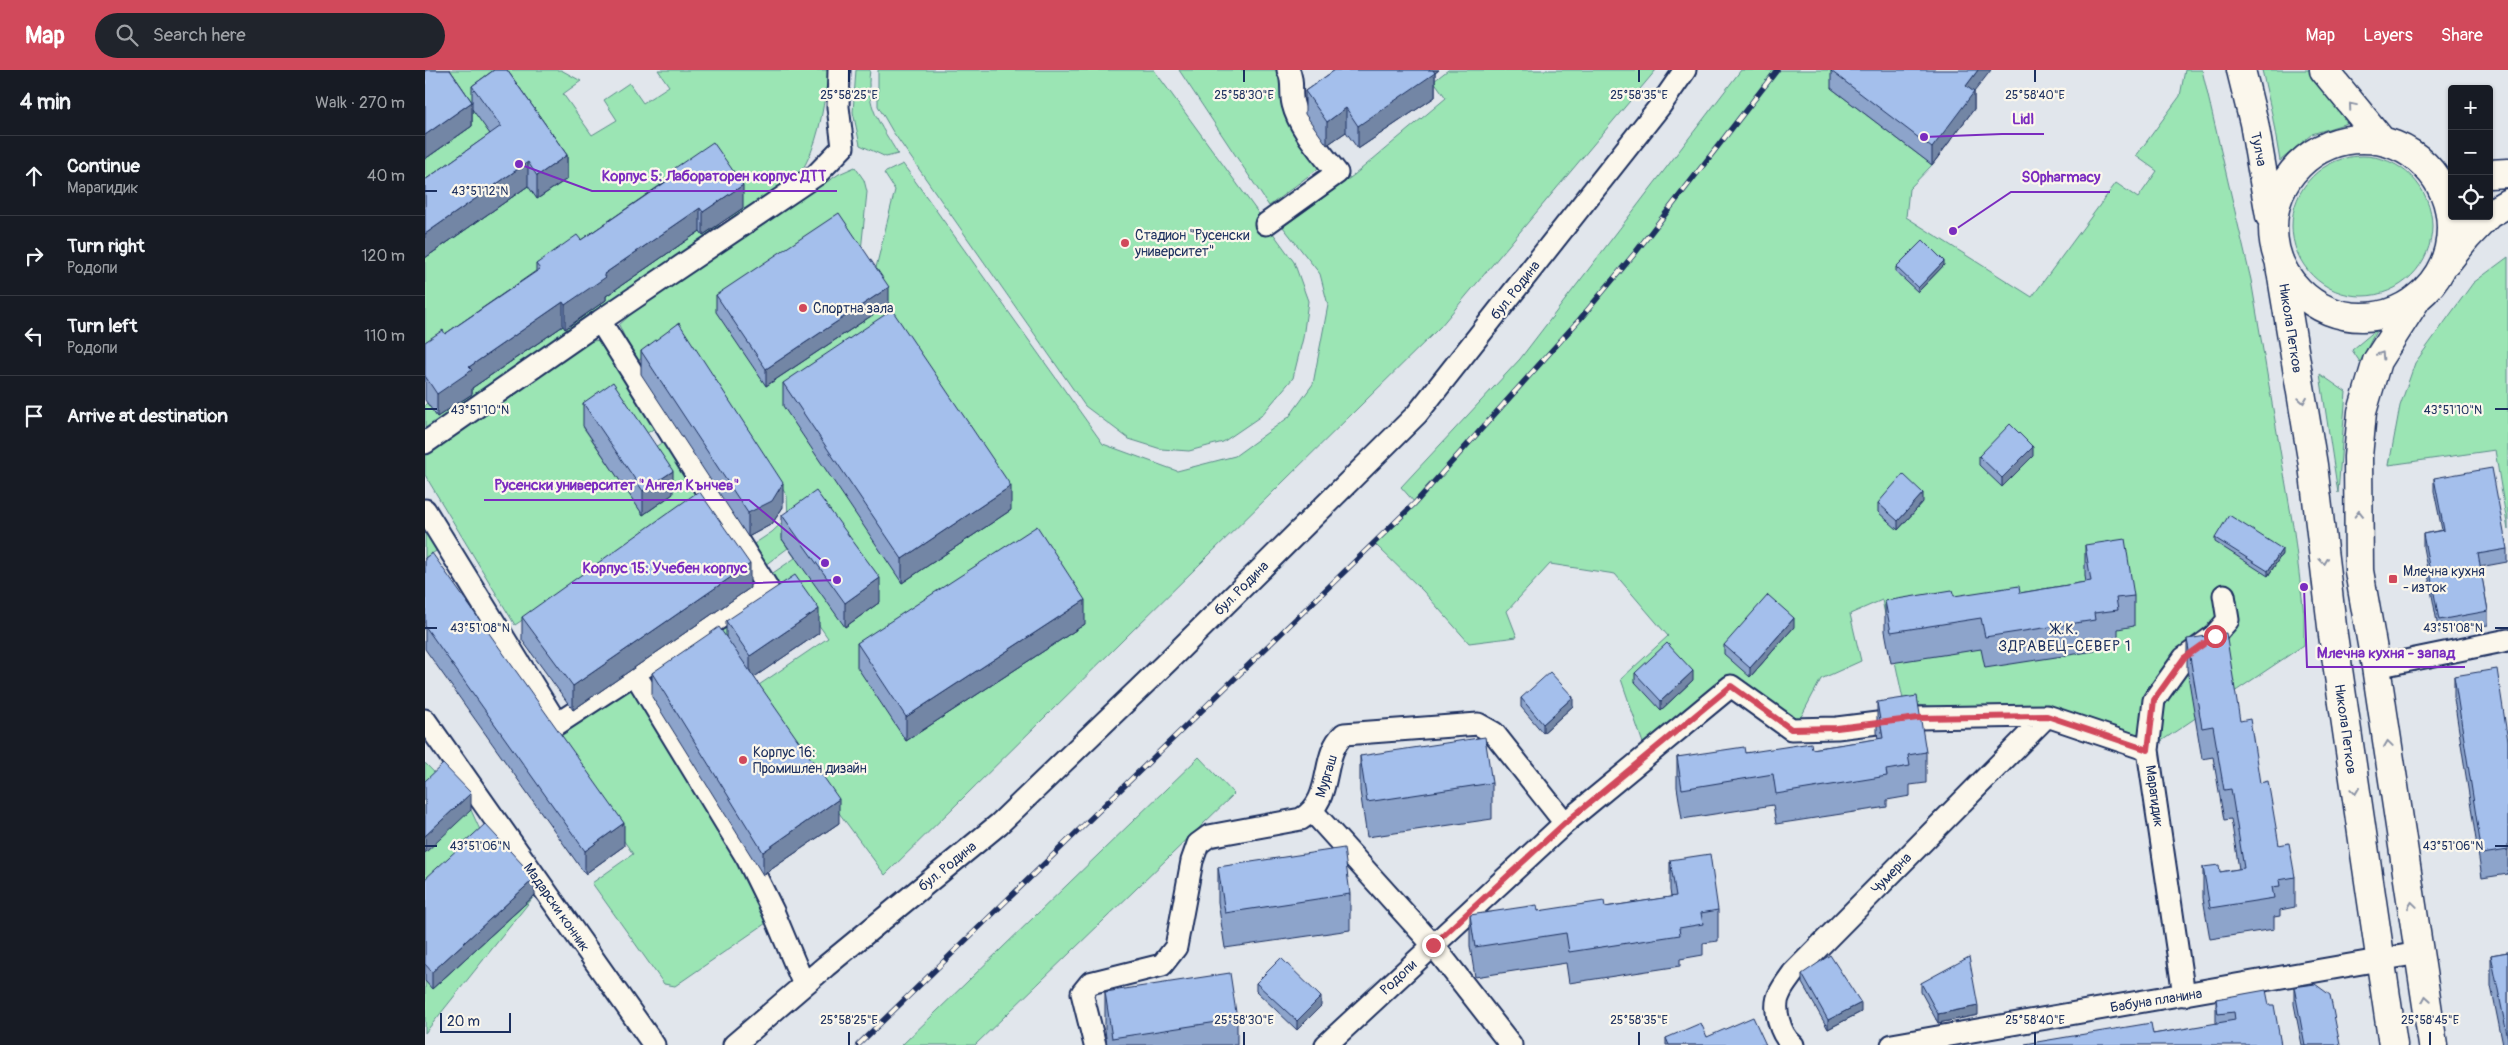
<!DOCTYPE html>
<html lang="en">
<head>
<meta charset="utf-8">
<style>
  body { margin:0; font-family:Pangolin,sans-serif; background:#20242c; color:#f1f3f6 }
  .controls { position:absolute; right:15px; top:15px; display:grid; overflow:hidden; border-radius:5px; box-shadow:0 1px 4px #0004 }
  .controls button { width:45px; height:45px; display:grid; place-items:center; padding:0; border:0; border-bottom:1px solid #363941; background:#171b24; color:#f1f3f6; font:25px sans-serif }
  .scale { position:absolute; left:15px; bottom:12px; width:71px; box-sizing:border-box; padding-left:5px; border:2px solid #1b2f5e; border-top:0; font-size:14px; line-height:18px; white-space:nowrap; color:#1b2f5e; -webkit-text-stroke:4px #fbf7ec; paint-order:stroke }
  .stop { position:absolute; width:15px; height:15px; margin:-11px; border:4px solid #d1495b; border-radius:50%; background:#fff }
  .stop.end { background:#d1495b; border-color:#fff; box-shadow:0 1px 5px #0008 }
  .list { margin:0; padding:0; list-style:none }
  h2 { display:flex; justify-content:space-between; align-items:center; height:65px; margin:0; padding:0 20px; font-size:21px }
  h2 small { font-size:16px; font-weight:400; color:#9ea1a6 }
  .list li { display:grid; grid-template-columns:32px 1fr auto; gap:15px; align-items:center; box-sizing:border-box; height:80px; padding:0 20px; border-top:1px solid #363941 }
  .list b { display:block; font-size:19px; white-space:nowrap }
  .list p { margin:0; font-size:16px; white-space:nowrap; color:#9ea1a6 }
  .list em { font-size:16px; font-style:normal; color:#9ea1a6 }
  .icon { flex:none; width:28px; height:28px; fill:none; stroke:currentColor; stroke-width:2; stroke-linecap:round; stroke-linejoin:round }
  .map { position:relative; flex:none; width:2083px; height:975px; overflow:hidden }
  header { display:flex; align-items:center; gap:30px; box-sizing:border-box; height:70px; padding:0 25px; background:#d1495b; color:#fff }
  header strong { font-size:24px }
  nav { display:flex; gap:28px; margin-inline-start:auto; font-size:18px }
  .search { width:350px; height:45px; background:#20242c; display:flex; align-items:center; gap:12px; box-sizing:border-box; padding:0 18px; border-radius:28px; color:#9ea1a6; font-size:19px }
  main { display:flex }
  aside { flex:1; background:#171b24 }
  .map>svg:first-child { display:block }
  .green { fill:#9be5b4; stroke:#5b8a89 }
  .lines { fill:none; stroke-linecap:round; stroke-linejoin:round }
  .street-casing { stroke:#1b2f5e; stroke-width:25 }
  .secondary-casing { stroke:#1b2f5e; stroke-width:31 }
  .street { stroke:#fbf7ec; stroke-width:21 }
  .secondary { stroke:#fbf7ec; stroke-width:28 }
  .rail-casing { stroke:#1b2f5e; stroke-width:5.5 }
  .rail { stroke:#fbf7ec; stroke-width:4; stroke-dasharray:11; stroke-linecap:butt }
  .wall { fill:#8da4cb; stroke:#1b2f5e }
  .shaded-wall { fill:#7386a5; stroke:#1b2f5e }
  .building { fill:#a4bfec; stroke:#1b2f5e }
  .oneway { stroke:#8b93a5 }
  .route { stroke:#d1495b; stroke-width:6 }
  .ticks { fill:none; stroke:#1b2f5e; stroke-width:2 }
  .poi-dot { fill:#d1495b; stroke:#fbf7ec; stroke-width:2 }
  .labels { text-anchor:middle; stroke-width:4.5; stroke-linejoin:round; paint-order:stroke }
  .street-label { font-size:14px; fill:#1b2f5e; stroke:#fbf7ec }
  .poi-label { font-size:14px; fill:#1b2f5e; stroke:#fbf7ec; text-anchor:start }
  .neighbourhood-label { font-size:15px; letter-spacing:1px; fill:#1b2f5e; stroke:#fbf7ec }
  .ticks-label { font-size:12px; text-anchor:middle; fill:#1b2f5e; stroke:#fbf7ec; stroke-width:4.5; stroke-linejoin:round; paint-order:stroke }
  .leader { fill:none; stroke:#7b2cbf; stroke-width:2 }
  .callout-dot { fill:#7b2cbf; stroke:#fbf7ec; stroke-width:2 }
  .callout-label { font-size:15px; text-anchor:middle; font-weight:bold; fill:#7b2cbf; stroke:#fbf7ec; stroke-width:4.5; stroke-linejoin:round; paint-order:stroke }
</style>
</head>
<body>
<header>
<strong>Map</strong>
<div class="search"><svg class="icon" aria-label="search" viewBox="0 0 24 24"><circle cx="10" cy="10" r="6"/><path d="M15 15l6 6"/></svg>Search here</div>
<nav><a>Map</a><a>Layers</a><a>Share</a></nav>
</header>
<main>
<aside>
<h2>4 min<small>Walk · 270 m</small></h2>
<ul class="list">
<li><svg class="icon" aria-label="ahead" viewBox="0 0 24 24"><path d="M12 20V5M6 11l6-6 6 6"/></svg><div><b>Continue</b><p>Марагидик</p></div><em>40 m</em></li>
<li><svg class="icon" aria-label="right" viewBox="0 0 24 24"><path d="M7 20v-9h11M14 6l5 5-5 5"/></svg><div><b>Turn right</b><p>Родопи</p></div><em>120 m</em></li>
<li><svg class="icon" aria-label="left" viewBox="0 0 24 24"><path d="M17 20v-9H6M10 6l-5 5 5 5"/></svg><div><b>Turn left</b><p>Родопи</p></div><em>110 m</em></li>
<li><svg class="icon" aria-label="arrive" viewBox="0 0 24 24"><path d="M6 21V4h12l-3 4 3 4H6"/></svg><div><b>Arrive at destination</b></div></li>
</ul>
</aside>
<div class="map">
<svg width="2083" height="975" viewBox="0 0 2083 975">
  <rect width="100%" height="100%" fill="#e1e6ec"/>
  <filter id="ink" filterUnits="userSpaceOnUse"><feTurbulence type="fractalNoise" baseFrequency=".02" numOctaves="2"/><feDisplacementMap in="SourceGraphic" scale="10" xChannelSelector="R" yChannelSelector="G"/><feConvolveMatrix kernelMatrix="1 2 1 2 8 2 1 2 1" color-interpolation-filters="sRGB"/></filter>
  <g filter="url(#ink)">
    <!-- green -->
    <path class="green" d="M0 0H136L156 11 138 24 167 65 192 50 179 30 204 13 218 33 244 16 233 0H404C399 30 396 65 381 93 369 118 332 140 310 157L304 147 318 138 0 295V188L103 116 76 80 0 133V89L47 56Z
      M431 0H445C440 36 455 54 473 84L461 87 435 75 428 42Z
      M453 0H729L869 192 883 231 878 268 868 308 836 346 798 372 764 381 736 379 704 369 660 336 468 62 453 36Z
      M754 0H859L895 97 844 136Z
      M1023 0H1231L1015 257 460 805 403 728 331 617 403 568 372 524 266 593 339 509 370 488 357 469 363 478 336 498 323 478 347 462 363 447 362 426 257 263 211 292 194 255 224 228 414 104 430 97 439 110 442 122 435 191 341 315 464 234 448 210 470 120 459 103 478 94 678 374 752 401 810 386 864 347 888 314 903 235 895 204 858 157 929 105 1021 28 1009 11Z
      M1316 0H1420L1406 18 1507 95 1484 119 1481 147 1607 227 1691 113 1713 128 1732 101 1711 86 1755 26 1760 0H1777L1826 210 1869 462 1879 544V575L1723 680 1622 646 1479 634 1457 530 1425 544 1436 591 1396 609 1377 645 1366 659 1306 616 1222 685 1196 609 1243 566 1190 504 1125 494 1082 541 1092 567 1044 573 998 521 950 474 990 433 976 417 1095 289Z
      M1837 0H1887L1922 53 1887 64 1855 91 1847 44Z
      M1867 156a70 70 0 1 1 140 0a70 70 0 1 1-140 0Z
      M294 155 301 165 0 369V335L2 333 12 347 44 320 138 256 140 258 180 230 179 227 275 161 278 165Z
      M2083 187V460L2070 380 1964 395 1975 336 1990 293 2048 213Z
      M1952 259 1935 292 1927 280Z
      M175 270 230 358 211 370 158 357 218 444 220 383 238 372 276 430 90 555 0 405V381L154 273Z
      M1895 304 1921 322 1913 423Z
      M0 451 16 478 0 488Z
      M206 613 339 835 344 851 250 916 239 914 167 813 208 784 125 665Z
      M774 687 809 724 550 975H477Z
      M0 693 46 740 60 771 110 825 0 963Z"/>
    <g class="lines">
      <!-- street casing -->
      <g class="street-casing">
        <path id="street" d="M841 154 912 103C897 83 874 59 868 34 865 23 869 10 863 0
          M175 251 391 105 418 77 413 37 414 0
          M0 373 175 251 342 517 132 654 0 440
          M1951 597 2083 570
          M210 604 322 788 348 841 379 915
          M0 650 229 975
          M888 742 1008 875 1086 975
          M1759 925 1723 680 1729 630 1759 588 1789 566 1803 550 1799 525
          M309 975 401 896 574 754 743 591 992 344 1235 36 1260 0
          M670 975 657 923 665 913 737 895 751 877 767 791 773 774 784 766 876 749C910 730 894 686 919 664L1053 654 1069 663 1140 753
          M901 975 1140 753 1306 616 1366 659 1412 658 1493 648 1622 646 1723 680
          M1368 975C1355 965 1347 937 1355 923 1358 916 1364 909 1368 903L1622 646
          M1467 975 1994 883"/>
      </g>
      <!-- secondary casing -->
      <g class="secondary-casing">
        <path id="secondary" d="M1816 0 1829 53 1845 146
          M1899 0 1957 71
          M1848 158a89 89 0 1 1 178 0a89 89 0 1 1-178 0Z
          M2064 104 2083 103
          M2064 144 2083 133
          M2022 192 2042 167 2062 146
          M1855 195 1888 395 1908 565 1968 975
          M1993 227 1952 291 1937 342 1933 387 1934 501 1951 597 2008 975"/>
      </g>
      <!-- street -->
      <use href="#street" class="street"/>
      <!-- secondary -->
      <use href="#secondary" class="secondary"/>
      <!-- rail casing -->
      <g class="rail-casing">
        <path id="rail" d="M433 975 990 433 1155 249 1210 183 1352 0"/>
      </g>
      <!-- rail -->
      <use href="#rail" class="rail"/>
    </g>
    <!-- wall -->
    <path class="wall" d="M0 0H25L47 32V16L69 0H82L142 85V109L112 129 103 116 0 188V110L65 64 47 39V56L0 89Z
      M910 0H1014L1010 3V27L933 79 921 62 902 75 880 44V21Z
      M1406 1 1549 22V39L1507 95 1406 18Z
      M247 100 318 138 278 165 275 161 181 226V230L140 259 138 256 47 318V324L12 347 0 330V272L20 264 111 201V194L156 170 247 107Z
      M1519 195 1493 222 1471 202V197Z
      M291 225 464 234 341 316 291 242Z
      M216 281 358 437 347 454 323 467 216 304Z
      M358 313 586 440 477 513 358 336Z
      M158 333 248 424 218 445 158 356Z
      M1554 386H1608L1577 417 1554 395Z
      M2009 408 2082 479V492L2055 497 2063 541V555L2014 563 1998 477V464L2017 460 2009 421Z
      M1498 432 1473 460 1453 442V433Z
      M357 445 455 532 420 557 357 469Z
      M1790 468 1857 484 1843 506 1790 472Z
      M1660 475 1709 526V556L1693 559V570L1670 574V581L1560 598 1556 579 1466 593 1460 561V531L1595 523 1661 512 1660 506Z
      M0 488 199 776 160 804 0 579Z
      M325 518 148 640 97 570V547Z
      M301 551 394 563 329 607 414 753 338 805 227 627V603L301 567Z
      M660 554 481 671 432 597V573Z
      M1369 557 1325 607 1299 584V575Z
      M1762 569 1815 651 1835 713 1854 775 1870 807V837L1855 840V846L1849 847V859L1785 869 1778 828V797L1795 802 1814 799 1806 749 1799 750 1788 687 1777 689 1762 599Z
      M1210 603 1268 610 1236 640 1210 612Z
      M2029 606 2083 671V804L2057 808 2029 629Z
      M1096 628 1148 636 1118 663 1096 637Z
      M1452 632 1501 682V713L1485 715V726L1462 730V737L1351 754 1348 735 1257 749 1252 717V687L1387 679 1453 669 1452 662Z
      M935 686 1067 713V749L942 767 935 721Z
      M1245 790 1293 840V871L1278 873V885L1255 889V896L1144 913 1141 893 1050 907 1045 876V845L1180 837 1246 827 1245 820Z
      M793 797 925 824V860L800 878 793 832Z
      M0 809 110 825 7 919 0 911Z
      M2083 882V975H2078L2066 916V885Z
      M1377 904 1436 942 1403 959 1377 913Z
      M831 913 896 936 872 960 831 921Z
      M1496 913 1553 945 1513 953 1496 922Z
      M1869 917 1915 975H1877L1869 934Z
      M680 922 812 949V975H682L680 960Z
      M1791 929 1844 935 1856 975 1728 964 1791 954Z
      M1282 967 1341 975H1241V968Z"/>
    <!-- shaded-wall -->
    <path class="shaded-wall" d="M999 0H1014L1010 3V27L933 79V56Z
      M1553 0H1566L1549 22V39L1507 95V78L1541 16Z
      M47 32V56L0 89V65Z
      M921 38V62L902 75V52Z
      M142 85V109L112 129V106Z
      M103 92V116L0 188V164Z
      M318 115V138L278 165V142Z
      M275 138V161L181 226V230L140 259V235L179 204Z
      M1519 191V195L1493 222V218Z
      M464 217V234L341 316V299Z
      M138 232V256L47 318V324L12 347V324L44 297Z
      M1608 377V386L1577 417V408Z
      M248 401V424L218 445V421Z
      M358 413V437L347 454 323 467V443Z
      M586 416V440L477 513V489Z
      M1498 423V432L1473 460V451Z
      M1857 479V484L1843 506V501Z
      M325 494V518L148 640V616Z
      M455 508V532L420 557V533Z
      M660 530V554L481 671V647Z
      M394 539V563L325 610V586Z
      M1369 548V557L1325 607V598Z
      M1268 601V610L1236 640V631Z
      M1148 627V636L1118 663V654Z
      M46 723V740L0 783V766Z
      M414 729V753L338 805V782Z
      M199 753V776L160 804V781Z
      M110 808V825L7 919V902Z
      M896 927V936L872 960V951Z
      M1436 933V942L1403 959V950Z
      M1553 936V945L1513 953V944Z"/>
    <!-- building -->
    <path class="building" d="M0 0H25L47 32 0 65Z
      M69 0H82L142 85 112 106 103 92 0 164V110L76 56 47 16Z
      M910 0H1008L1010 3 933 56 921 38 902 52 880 21Z
      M1407 0H1553L1541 16 1549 22 1507 78 1406 1Z
      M288 72 318 115 278 142 275 138 179 204 181 207 140 235 138 232 44 297 47 300 12 324 0 306V272L18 260 20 264 115 199 111 194 152 165 156 170 251 105 247 100Z
      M414 143 464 217 341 299 291 225Z
      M1498 170 1519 191 1493 218 1471 197Z
      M467 240 586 416 477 489 358 313Z
      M254 253 358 413 347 431 323 443 216 281Z
      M188 312 248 401 218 421 158 333Z
      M1585 354 1608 377 1577 408 1554 386Z
      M2067 398 2082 479 2053 484 2063 541 2014 550 1998 464 2019 460 2009 408Z
      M1478 404 1498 423 1473 451 1453 433Z
      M274 421 325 494 148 616 97 547Z
      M391 421 455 508 420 533 357 445Z
      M1804 445 1857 479 1843 501 1790 468Z
      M612 456 660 530 481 647 432 573Z
      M1700 469 1709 526 1691 528 1693 540 1669 543 1670 550 1560 567 1556 548 1466 562 1460 531 1527 520 1529 526 1594 516 1595 523 1666 511 1660 475Z
      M7 483 199 753 160 781 0 556V488Z
      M370 505 394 539 325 586 301 551Z
      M1343 525 1369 548 1325 598 1299 575Z
      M294 557 414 729 338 782 227 603Z
      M1801 563 1815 651 1825 649 1835 713 1843 711 1854 775 1864 773 1870 807 1854 810 1855 816 1847 817 1849 828 1785 838 1778 797 1794 795 1795 802 1819 798 1806 719 1799 720 1788 656 1777 658 1762 569Z
      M1242 573 1268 601 1236 631 1210 603Z
      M2072 599 2083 671V780L2057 784 2029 606Z
      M1125 602 1148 627 1118 654 1096 628Z
      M1492 626 1501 682 1483 685 1485 696 1461 700 1462 706 1351 724 1348 704 1257 719 1252 687 1319 677 1320 683 1386 673 1387 679 1458 668 1452 632Z
      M1060 667 1067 713 942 732 935 686Z
      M18 694 46 723 0 766V711Z
      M60 754 110 808 7 902 0 894V809Z
      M919 778 925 824 800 843 793 797Z
      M1285 784 1293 840 1276 843 1278 854 1254 858 1255 865 1144 882 1141 863 1050 877 1045 845 1112 835 1113 841 1179 831 1180 837 1251 826 1245 790Z
      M2083 882V969L2066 885Z
      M1405 885 1436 933 1403 950 1377 904Z
      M1544 887 1553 936 1513 944 1496 913Z
      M856 888 896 927 872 951 831 913Z
      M805 903 812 949 687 968 680 922Z
      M1890 914 1905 925 1915 975H1880L1869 917Z
      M1841 920 1844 935H1849L1856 975H1601L1600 974 1726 953 1728 964 1810 950 1809 942 1793 944 1791 929Z
      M1328 947 1341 975H1244L1241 968 1276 953 1282 967Z"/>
    <!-- one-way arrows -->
    <defs><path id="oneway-chevron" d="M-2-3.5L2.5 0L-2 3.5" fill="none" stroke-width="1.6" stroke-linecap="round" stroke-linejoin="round" transform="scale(1.25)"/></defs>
    <g class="oneway">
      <use href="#oneway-chevron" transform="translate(1927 36) rotate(-130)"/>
      <use href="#oneway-chevron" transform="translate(1956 285) rotate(-58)"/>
      <use href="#oneway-chevron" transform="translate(1878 330) rotate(81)"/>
      <use href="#oneway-chevron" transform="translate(1934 444) rotate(-91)"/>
      <use href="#oneway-chevron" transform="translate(1899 491) rotate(84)"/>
      <use href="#oneway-chevron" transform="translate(1963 674) rotate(-98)"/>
      <use href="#oneway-chevron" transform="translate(1930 721) rotate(82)"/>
      <use href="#oneway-chevron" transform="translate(1987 835) rotate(-98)"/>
      <use href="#oneway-chevron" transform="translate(2001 929) rotate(-99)"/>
    </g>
  </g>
  <g class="lines" filter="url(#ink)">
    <!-- route -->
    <path class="route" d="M1008 875 1140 753 1306 616 1366 659 1412 658 1493 648 1622 646 1723 680 1729 630 1759 588 1790 566"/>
  </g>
  <!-- ticks -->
  <path class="ticks" d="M424 0V12M819 0V12M1214 0V12M1610 0V12M0 121H12M0 339H12M2070 339H2083M0 558H12M2070 558H2083M0 776H12M2070 776H2083M424 962V975M819 962V975M1214 962V975M1610 962V975M2005 962V975"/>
  <!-- markers -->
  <g class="poi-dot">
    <circle cx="700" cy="173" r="5"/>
    <circle cx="378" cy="238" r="5"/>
    <rect x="1963" y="504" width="10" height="10" rx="2.5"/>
    <circle cx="318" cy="690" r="5"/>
  </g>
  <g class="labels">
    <!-- street labels -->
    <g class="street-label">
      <text transform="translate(1834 79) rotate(79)" y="5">Тулча</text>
      <text transform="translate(1090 220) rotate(-52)" y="5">бул. Родина</text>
      <text transform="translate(1866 258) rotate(81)" y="5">Никола Петков</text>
      <text transform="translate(816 518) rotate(-45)" y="5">бул. Родина</text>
      <text transform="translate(1921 659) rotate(82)" y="5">Никола Петков</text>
      <text transform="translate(901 706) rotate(-73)" y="5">Мургаш</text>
      <text transform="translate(1730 726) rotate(82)" y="5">Марагидик</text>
      <text transform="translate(522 796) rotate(-39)" y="5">бул. Родина</text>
      <text transform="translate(1466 803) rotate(-46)" y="5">Чумерна</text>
      <text transform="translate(132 837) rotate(55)" y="5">Мадарски конник</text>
      <text transform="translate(973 907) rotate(-43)" y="5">Родопи</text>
      <text transform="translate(1731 930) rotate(-9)" y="5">Бабуна планина</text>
    </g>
    <!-- poi labels -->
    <g class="poi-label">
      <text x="710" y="170">Стадион "Русенски<tspan x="710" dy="16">университет"</tspan></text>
      <text x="388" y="243">Спортна зала</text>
      <text x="1978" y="506">Млечна кухня<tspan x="1978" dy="16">- изток</tspan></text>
      <text x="328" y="687">Корпус 16:<tspan x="328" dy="16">Промишлен дизайн</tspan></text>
    </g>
    <!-- neighbourhood labels -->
    <g class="neighbourhood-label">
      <text x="1640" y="564">Ж.К.<tspan x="1640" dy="17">ЗДРАВЕЦ-СЕВЕР 1</tspan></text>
    </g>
  </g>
  <g class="ticks-label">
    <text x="424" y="29">25°58'25"E</text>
    <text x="819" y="29">25°58'30"E</text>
    <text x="1214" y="29">25°58'35"E</text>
    <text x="1610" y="29">25°58'40"E</text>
    <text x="55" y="125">43°51'12"N</text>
    <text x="55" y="344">43°51'10"N</text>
    <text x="2028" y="344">43°51'10"N</text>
    <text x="55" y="562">43°51'08"N</text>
    <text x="2028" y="562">43°51'08"N</text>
    <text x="55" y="780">43°51'06"N</text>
    <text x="2028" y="780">43°51'06"N</text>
    <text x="424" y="954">25°58'25"E</text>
    <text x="819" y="954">25°58'30"E</text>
    <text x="1214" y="954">25°58'35"E</text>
    <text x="1610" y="954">25°58'40"E</text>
    <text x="2005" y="954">25°58'45"E</text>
  </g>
  <!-- callouts -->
  <path class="leader" d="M1499 67L1577 64H1619M94 94L167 121H412M1528 161L1586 122H1685M400 493L324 430H59M412 510L332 513H147M1879 517L1882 597H2040"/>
  <g class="callout-dot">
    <circle cx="1499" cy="67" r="5"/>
    <circle cx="94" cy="94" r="5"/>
    <circle cx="1528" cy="161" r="5"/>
    <circle cx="400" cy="493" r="5"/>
    <circle cx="412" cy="510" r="5"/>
    <circle cx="1879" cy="517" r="5"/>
  </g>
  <g class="callout-label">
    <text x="1598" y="54">Lidl</text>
    <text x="289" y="111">Корпус 5: Лабораторен корпус ДТТ</text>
    <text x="1636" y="112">SOpharmacy</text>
    <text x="192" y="420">Русенски университет "Ангел Кънчев"</text>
    <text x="240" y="503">Корпус 15: Учебен корпус</text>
    <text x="1961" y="588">Млечна кухня - запад</text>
  </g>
</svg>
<div class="controls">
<button>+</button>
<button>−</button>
<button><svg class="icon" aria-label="locate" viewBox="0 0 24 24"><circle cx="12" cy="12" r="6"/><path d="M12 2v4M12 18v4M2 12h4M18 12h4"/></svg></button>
</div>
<div class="scale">20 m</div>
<div class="stop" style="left:1790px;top:566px"></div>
<div class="stop end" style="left:1008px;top:875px"></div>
</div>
</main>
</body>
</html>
